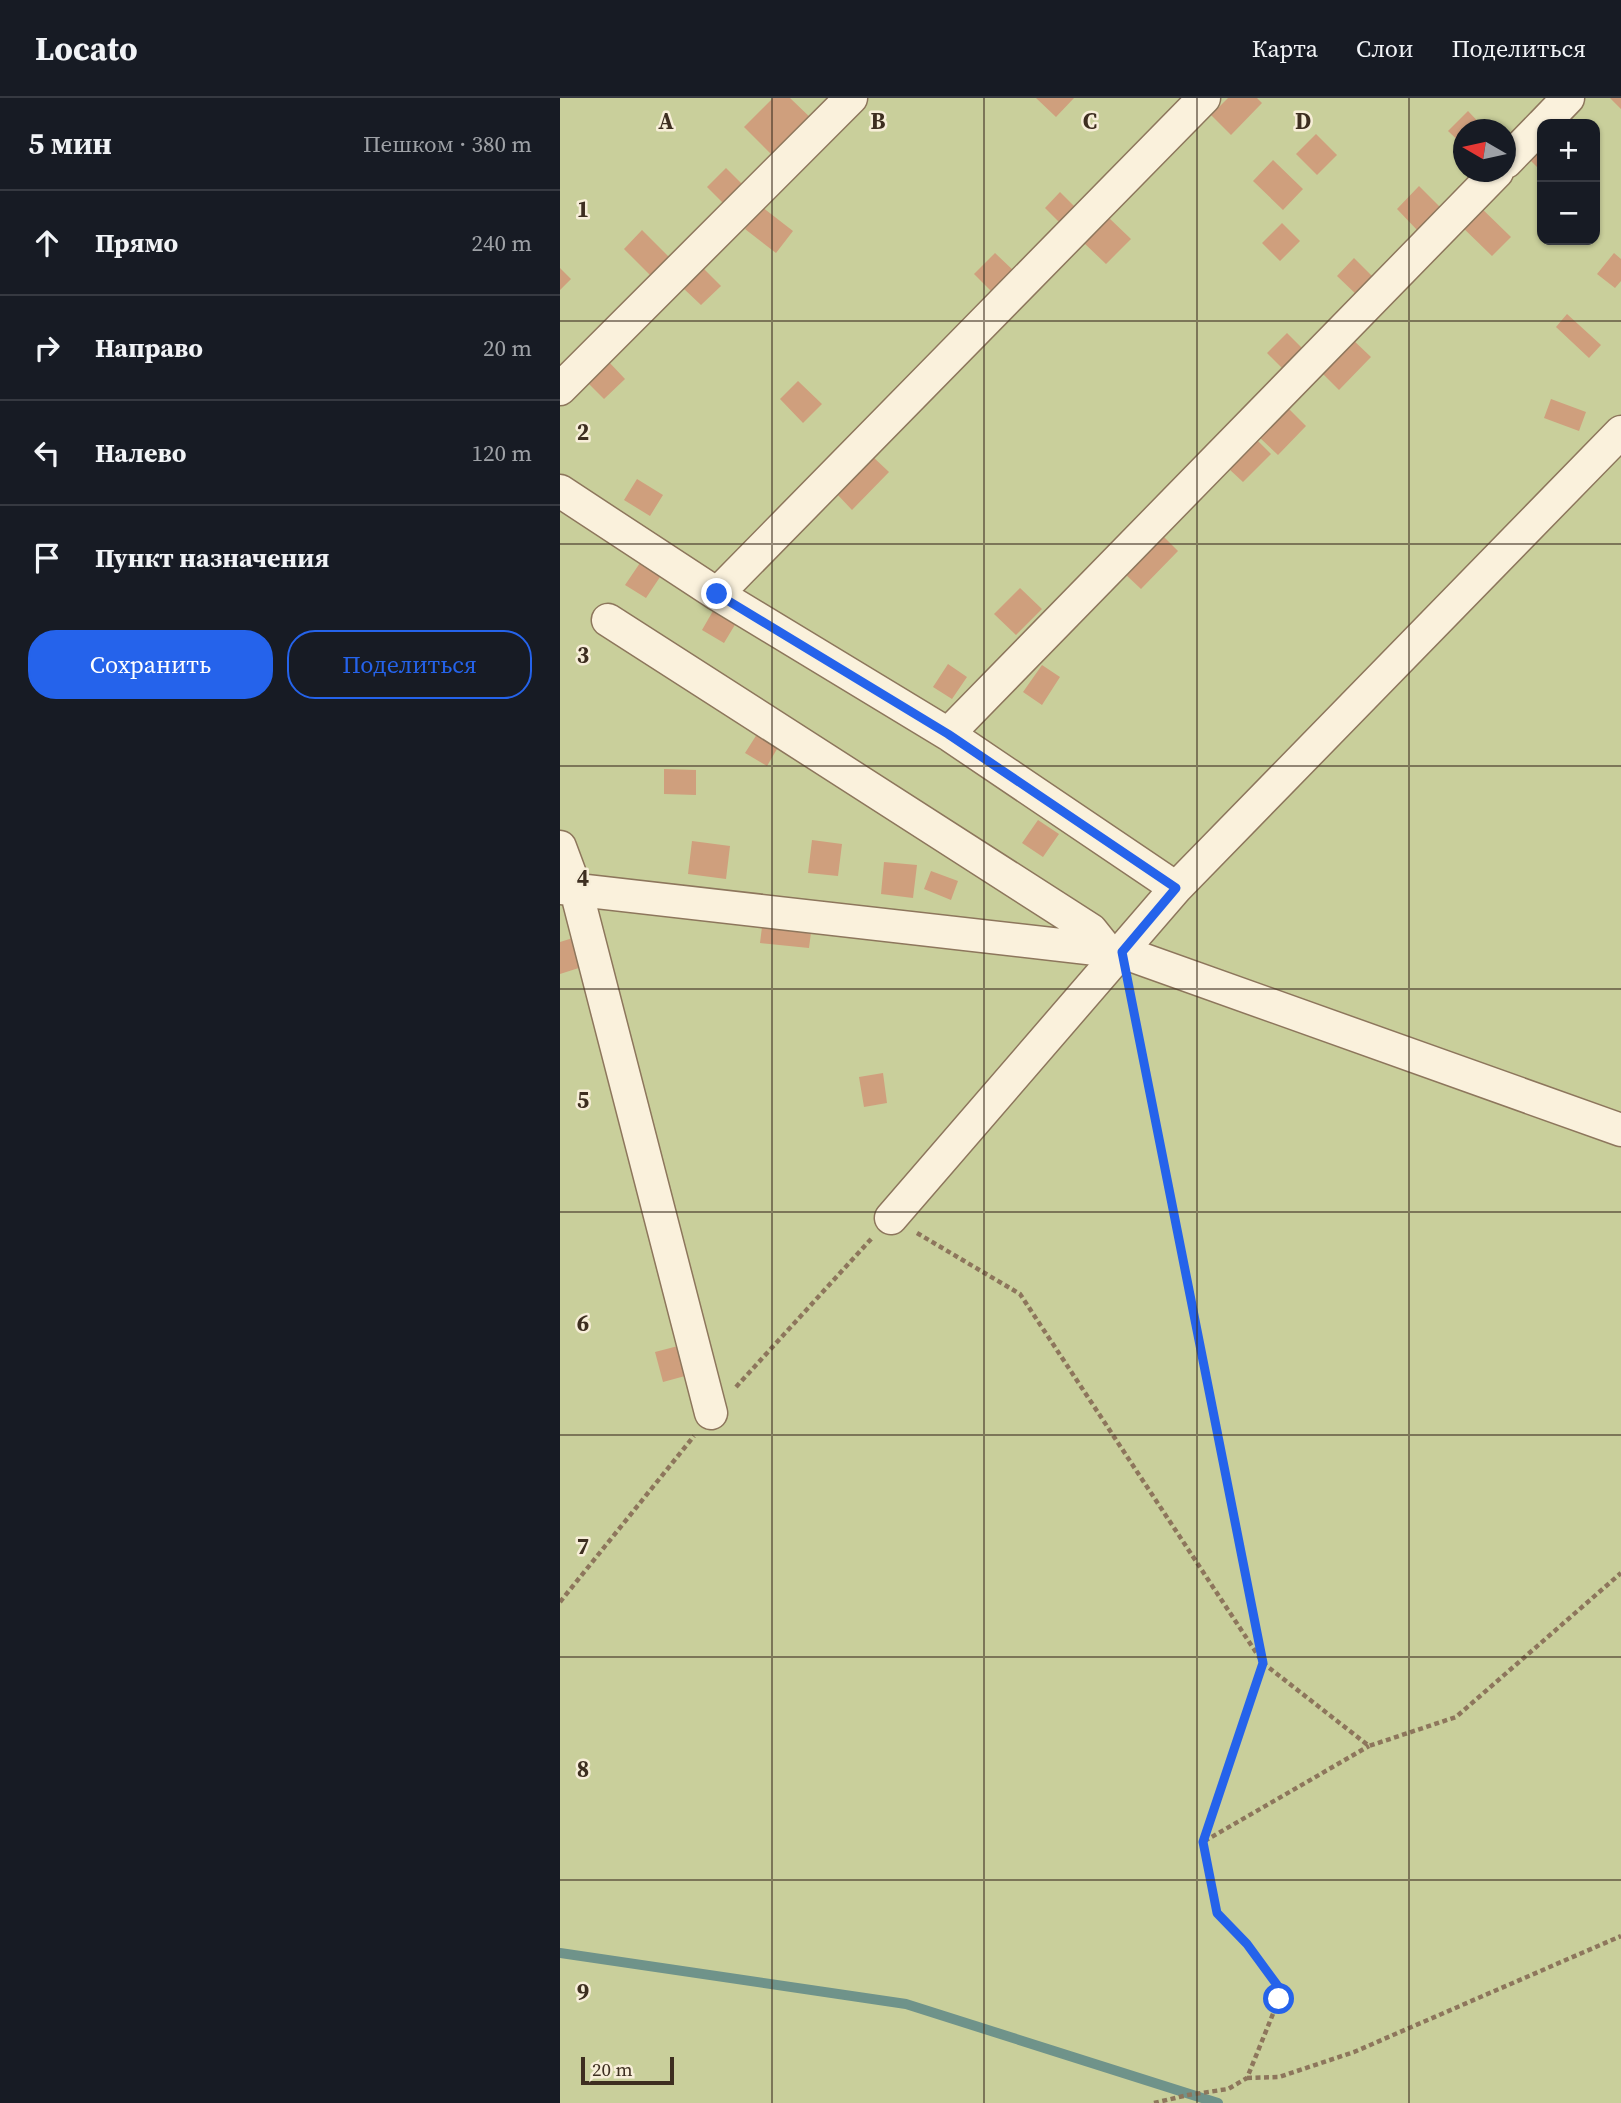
<!DOCTYPE html>
<html lang="ru">
<head>
<meta charset="utf-8">
<style>
  body { margin:0; font-family:"Source Serif 4",serif; background:#242831; color:#f1f3f6 }
  .controls { position:absolute; right:21px; top:21px; display:grid; overflow:hidden; border-radius:14px; box-shadow:0 2px 5px #0004 }
  .controls button { width:63px; height:63px; display:grid; place-items:center; padding:0; border:0; border-bottom:2px solid #363941; background:#171b24; color:#f1f3f6; font:35px sans-serif }
  .compass { position:absolute; left:893px; top:21px; width:63px; height:63px; border-radius:50%; background:#171b24; box-shadow:0 2px 5px #0004; rotate:279deg }
  .scale { position:absolute; left:21px; bottom:18px; width:93px; box-sizing:border-box; padding-left:7px; border:4px solid #3d2e20; border-top:0; font-size:19px; line-height:24px; white-space:nowrap; color:#3d2e20; -webkit-text-stroke:5px #f7eed8; paint-order:stroke }
  .stop { position:absolute; width:21px; height:21px; margin:-16px; border:5px solid #2563eb; border-radius:50%; background:#fff }
  .stop.end { background:#2563eb; border-color:#fff; box-shadow:0 2px 7px #0008 }
  .list { margin:0; padding:0; list-style:none }
  h2 { display:flex; justify-content:space-between; align-items:center; height:91px; margin:0; padding:0 28px; font-size:30px }
  h2 small { font-size:23px; font-weight:400; color:#9ea1a6 }
  .list li { display:grid; grid-template-columns:46px 1fr auto; gap:21px; align-items:center; box-sizing:border-box; height:105px; padding:0 28px; border-top:2px solid #363941 }
  .list b { display:block; font-size:26px; white-space:nowrap }
  .list em { font-size:23px; font-style:normal; color:#9ea1a6 }
  .actions { display:flex; gap:14px; padding:21px 28px }
  .actions a { flex:1; padding:16px 0; border:2px solid #2563eb; border-radius:28px; text-align:center; font-size:24px; color:#2563eb }
  .actions .main { background:#2563eb; color:#fff }
  .icon { flex:none; width:38px; height:38px; fill:none; stroke:currentColor; stroke-width:2; stroke-linecap:round; stroke-linejoin:round }
  .map { position:relative; flex:none; width:1061px; height:2005px; overflow:hidden }
  header { display:flex; align-items:center; gap:42px; box-sizing:border-box; height:98px; padding:0 35px; background:#171b24; border-bottom:2px solid #363941 }
  header strong { font-size:33px }
  nav { display:flex; gap:38px; margin-inline-start:auto; font-size:24px }
  main { display:flex }
  aside { flex:1; background:#171b24 }
  .map>svg:first-child { display:block }
  .green { fill:#c9cf9b; fill-rule:evenodd }
  .lines { fill:none; stroke-linecap:round; stroke-linejoin:round }
  .stream { stroke:#6f938a; stroke-width:10 }
  .building { fill:#cf9f7d }
  .minor-casing { stroke:#8d765c; stroke-width:35 }
  .path { stroke:#8d765c; stroke-width:4.5; stroke-dasharray:5 3.5; stroke-linecap:butt }
  .minor { stroke:#faf1dc; stroke-width:32 }
  .route { stroke:#2563eb; stroke-width:9 }
  .grid { fill:none; stroke:#3d2e20; stroke-width:2; stroke-opacity:0.55 }
  .grid-label { font-size:23px; text-anchor:middle; font-weight:bold; fill:#3d2e20; stroke:#f7eed8; stroke-width:5; stroke-linejoin:round; paint-order:stroke }
</style>
</head>
<body>
<header>
<strong>Locato</strong>
<nav><a>Карта</a><a>Слои</a><a>Поделиться</a></nav>
</header>
<main>
<aside>
<h2>5 мин<small>Пешком · 380 m</small></h2>
<ul class="list">
<li><svg class="icon" aria-label="ahead" viewBox="0 0 24 24"><path d="M12 20V5M6 11l6-6 6 6"/></svg><div><b>Прямо</b></div><em>240 m</em></li>
<li><svg class="icon" aria-label="right" viewBox="0 0 24 24"><path d="M7 20v-9h11M14 6l5 5-5 5"/></svg><div><b>Направо</b></div><em>20 m</em></li>
<li><svg class="icon" aria-label="left" viewBox="0 0 24 24"><path d="M17 20v-9H6M10 6l-5 5 5 5"/></svg><div><b>Налево</b></div><em>120 m</em></li>
<li><svg class="icon" aria-label="arrive" viewBox="0 0 24 24"><path d="M6 21V4h12l-3 4 3 4H6"/></svg><div><b>Пункт назначения</b></div></li>
</ul>
<div class="actions"><a class="main">Сохранить</a><a>Поделиться</a></div>
</aside>
<div class="map">
<svg width="1061" height="2005" viewBox="0 0 1061 2005">
  <rect width="100%" height="100%" fill="#f0e4c8"/>
  <!-- green -->
  <path class="green" d="M0 0H1061V2005H0ZM982 26H1035V142H982ZM904 32H946V74H904Z"/>
  <g class="lines">
    <!-- stream -->
    <path class="stream" d="M0 1855 346 1906 658 2005"/>
  </g>
  <!-- building -->
  <path class="building" d="M213 0H230L255 24 217 62 184 29Z
    M476 0H514L496 19Z
    M668 0H697L702 5 671 37 651 17Z
    M1050 0H1061V11Z
    M908 13 926 32H904V48L888 33Z
    M756 36 777 57 757 77 736 56Z
    M982 40V74L965 57Z
    M713 62 743 91 723 112 693 83Z
    M166 70 189 93 170 112 147 89Z
    M859 88 881 110 858 133 837 111Z
    M500 94 521 115 506 131 485 110Z
    M915 104 951 139 932 158 896 123Z
    M202 109 233 133 216 155 185 131Z
    M548 119 571 141 546 166 524 145Z
    M722 125 740 143 720 163 702 145Z
    M82 132 110 160 92 179 64 151Z
    M435 155 455 174 434 196 414 176Z
    M1054 155 1061 161V183L1055 190 1037 176Z
    M794 160 816 182 799 199 777 178Z
    M0 170 11 181 0 192Z
    M143 170 161 188 141 207 123 190Z
    M1007 216 1041 247 1029 260 996 229Z
    M727 235 745 253 726 274 707 255Z
    M791 240 811 259 779 292 760 273Z
    M48 263 65 281 44 301 27 284Z
    M238 283 262 306 243 325 220 301Z
    M991 301 1026 314 1019 333 984 320Z
    M728 310 746 328 718 357 699 339Z
    M697 342 711 356 683 384 669 371Z
    M312 358 329 374 292 412 276 395Z
    M77 381 103 397 90 418 64 402Z
    M601 436 618 453 581 491 564 475Z
    M82 462 102 476 86 500 65 487Z
    M460 490 482 511 456 537 434 516Z
    M157 506 179 520 164 545 142 532Z
    M388 566 407 579 392 601 373 589Z
    M482 567 500 579 482 607 463 594Z
    M199 633 220 646 207 668 185 655Z
    M104 671 136 672V697L104 696Z
    M478 722 499 736 483 759 462 745Z
    M252 742 282 746 278 778 248 775Z
    M132 743 170 748 166 781 128 776Z
    M324 764 357 767 353 800 321 796Z
    M371 773 398 783 391 802 364 791Z
    M204 813 253 819 249 850 200 845Z
    M16 839 25 868 0 876V844Z
    M323 975 327 1005 304 1009 299 979Z
    M118 1248 125 1278 103 1284 95 1254Z"/>
  <g class="lines">
    <!-- minor casing -->
    <g class="minor-casing">
      <path id="minor" d="M983 26 1008 0
        M946 64 982 27
        M0 291 291 0
        M0 393 157 496 388 636 616 790
        M157 496 644 0
        M48 522 531 832 547 852
        M388 636 937 74
        M0 749 16 792 151 1315
        M0 790 562 854 1061 1032
        M331 1120 616 790 1061 334"/>
    </g>
    <!-- path -->
    <path class="path" d="M570 893 703 1565 643 1744 809 1648
      M357 1135 460 1196 703 1565 809 1648 896 1619 1061 1475
      M176 1289 312 1140
      M0 1504 134 1338
      M687 1980 719 1979 794 1954 1061 1838
      M594 2005 628 1997 668 1991 687 1980 719 1901 720 1891 687 1846 657 1815 643 1744"/>
    <!-- minor -->
    <use href="#minor" class="minor"/>
  </g>
  <g class="lines">
    <!-- route -->
    <path class="route" d="M157 496 388 636 616 790 562 854 703 1565 643 1744 657 1815 687 1846 720 1891 719 1901"/>
  </g>
  <!-- grid -->
  <path class="grid" d="M212 0V2005M424 0V2005M637 0V2005M849 0V2005M0 223H1061M0 446H1061M0 668H1061M0 891H1061M0 1114H1061M0 1337H1061M0 1559H1061M0 1782H1061"/>
  <g class="grid-label">
    <text x="106" y="31">A</text>
    <text x="318" y="31">B</text>
    <text x="530" y="31">C</text>
    <text x="743" y="31">D</text>
    <text x="23" y="119">1</text>
    <text x="23" y="342">2</text>
    <text x="23" y="565">3</text>
    <text x="23" y="788">4</text>
    <text x="23" y="1010">5</text>
    <text x="23" y="1233">6</text>
    <text x="23" y="1456">7</text>
    <text x="23" y="1679">8</text>
    <text x="23" y="1902">9</text>
  </g>
</svg>
<div class="controls">
<button>+</button>
<button>−</button>
</div>
<svg class="compass" viewBox="-18 -18 36 36"><path d="M0-13l5 13h-10z" fill="#e53935"/><path d="M0 13l5-13h-10z" fill="#9ea1a6"/></svg>
<div class="scale">20 m</div>
<div class="stop" style="left:719px;top:1901px"></div>
<div class="stop end" style="left:157px;top:496px"></div>
</div>
</main>
</body>
</html>
